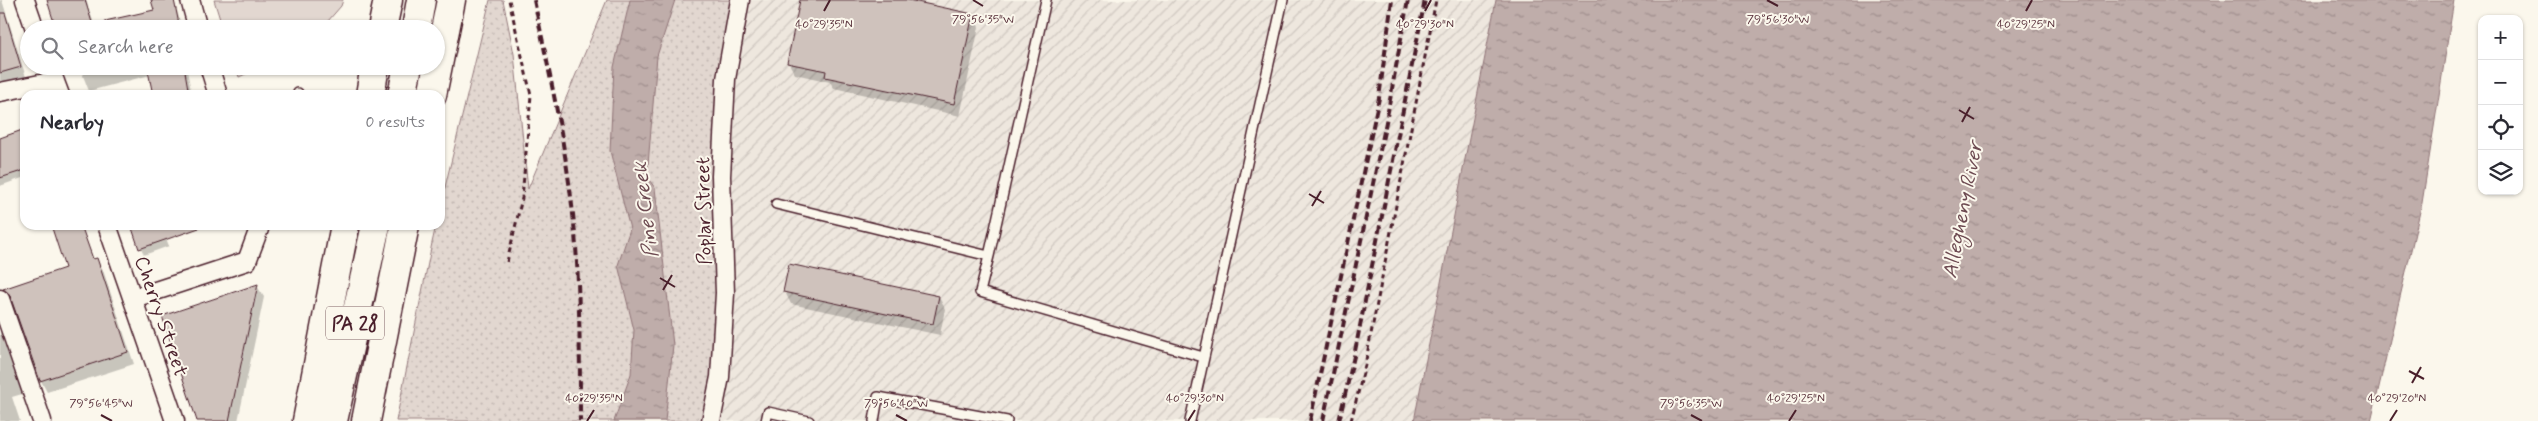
<!DOCTYPE html>
<html lang="en">
<head>
<meta charset="utf-8">
<style>
  body { margin:0; font-family:Mynerve,sans-serif; background:#f2f2f3; color:#2b2b33 }
  .controls { position:absolute; right:15px; top:15px; display:grid; overflow:hidden; border-radius:10px; box-shadow:0 1px 4px #0004 }
  .controls button { width:45px; height:45px; display:grid; place-items:center; padding:0; border:0; border-bottom:1px solid #e1e1e2; background:#fff; color:#2b2b33; font:25px sans-serif }
  .list { margin:0; padding:0; list-style:none }
  h2 { display:flex; justify-content:space-between; align-items:center; height:65px; margin:0; padding:0 20px; font-size:21px }
  h2 small { font-size:16px; font-weight:400; color:#7c7c81 }
  .icon { flex:none; width:28px; height:28px; fill:none; stroke:currentColor; stroke-width:2; stroke-linecap:round; stroke-linejoin:round }
  .map { position:relative; flex:none; width:2538px; height:421px; overflow:hidden }
  .search { position:absolute; background:#fff; box-shadow:0 1px 4px #0004; left:20px; top:20px; width:425px; height:55px; display:flex; align-items:center; gap:12px; box-sizing:border-box; padding:0 18px; border-radius:28px; color:#7c7c81; font-size:19px }
  .panel { position:absolute; background:#fff; box-shadow:0 1px 4px #0004; left:20px; top:90px; width:425px; height:140px; border-radius:15px }
  .map>svg:first-child { display:block }
  .industrial { fill:url(#industrial-furrows) }
  .grass { fill:url(#grass-dots); stroke:#967b7e }
  .pitch { fill:#e2d7d0; stroke:#967b7e }
  .water { fill:url(#water-ripples); stroke:#907477 }
  .shadow { fill:#0003 }
  .building { fill:#cfc2bc; stroke:#4a1f2b }
  .lines { fill:none; stroke-linecap:round; stroke-linejoin:round }
  .service-casing { stroke:#4a1f2b; stroke-width:12 }
  .minor-casing { stroke:#4a1f2b; stroke-width:21 }
  .motorway-casing { stroke:#4a1f2b; stroke-width:31 }
  .path { stroke:#4a1f2b; stroke-width:3; stroke-dasharray:5 4; stroke-linecap:butt }
  .service { stroke:#fbf7ec; stroke-width:9 }
  .minor { stroke:#fbf7ec; stroke-width:18 }
  .motorway { stroke:#fbf7ec; stroke-width:28 }
  .rail { stroke:#4a1f2b; stroke-width:4; stroke-dasharray:8 4; stroke-linecap:butt }
  .ticks { fill:none; stroke:#4a1f2b; stroke-width:2 }
  .labels { text-anchor:middle; stroke-width:4; stroke-linejoin:round; paint-order:stroke }
  .shield { fill:#fbf7ec; stroke:#7f6065; stroke-width:1 }
  .shield-label { font-size:19px; font-weight:bold; fill:#4a1f2b }
  .street-label { font-size:20px; fill:#4a1f2b; stroke:#fbf7ec }
  .water-label { font-size:21px; font-style:italic; fill:#6d4a51; stroke:#fbf7ec }
  .ticks-label { font-size:12px; text-anchor:middle; fill:#4a1f2b; stroke:#fbf7ec; stroke-width:4; stroke-linejoin:round; paint-order:stroke }
</style>
</head>
<body>
<div class="map">
<svg width="2538" height="421" viewBox="0 0 2538 421">
  <defs>
    <pattern id="industrial-furrows" width="10" height="10" patternUnits="userSpaceOnUse" patternTransform="scale(1.25)"><rect width="10" height="10" fill="#eee7de"/><path d="M-1 1l2-2M0 10L10 0M9 11l2-2" fill="none" stroke="#cec6bf"/></pattern>
    <pattern id="grass-dots" width="8" height="8" patternUnits="userSpaceOnUse" patternTransform="scale(1.25)"><rect width="8" height="8" fill="#e2d7d0"/><path d="M2 2h.1M6 6h.1" fill="none" stroke="#c3b8b3" stroke-width="1.8" stroke-linecap="round"/></pattern>
    <pattern id="water-ripples" width="26" height="14" patternUnits="userSpaceOnUse" patternTransform="scale(1.25)"><rect width="26" height="14" fill="#bfadaa"/><path d="M2 4q2-2 4 0t4 0M15 11q2-2 4 0t4 0" fill="none" stroke="#9d8c8b"/></pattern>
  </defs>
  <rect width="100%" height="100%" fill="#fbf7ec"/>
  <filter id="ink" filterUnits="userSpaceOnUse"><feTurbulence type="fractalNoise" baseFrequency=".02" numOctaves="2"/><feDisplacementMap in="SourceGraphic" scale="10" xChannelSelector="R" yChannelSelector="G"/><feConvolveMatrix kernelMatrix="1 2 1 2 8 2 1 2 1" color-interpolation-filters="sRGB"/></filter>
  <g filter="url(#ink)">
    <!-- industrial -->
    <path class="industrial" d="M726 0H1496L1414 421H692Z"/>
    <!-- grass -->
    <path class="grass" d="M490 0H503L514 54 528 189 607 0H740L726 79 711 421H396L432 243 436 225H440V208Z"/>
    <!-- pitch -->
    <path class="pitch" d="M214 0H343L341 6 321 29H223Z
      M235 66H263L239 77Z"/>
    <!-- water -->
    <path class="water" d="M630 0H675L657 56 647 177 655 188 673 345 665 421H614L631 374 634 330 618 265 630 229 610 151 614 67Z
      M1496 0H2454L2422 203 2371 421H1414Z"/>
    <!-- shadow -->
    <path class="shadow" d="M0 0H2L26 77 0 84Z
      M48 0H86L95 27 156 11 152 0H174L182 29H58Z
      M802 0H902L972 15 979 27 960 116 834 88 830 82 795 74 788 62Z
      M71 66H186L192 95H154L150 75 89 91 80 68 74 70Z
      M25 130V177L0 186V139Z
      M53 225H81L94 260 97 259 103 270 134 364 47 392 41 381 14 303 5 290 67 269Z
      M132 225H161L169 246 144 255Z
      M257 286 264 297 238 421H198Z
      M785 292 939 297 945 309 940 335 791 304Z
      M0 331 22 394 12 397 20 421H0Z"/>
    <!-- building -->
    <path class="building" d="M47 0H85L94 29H56Z
      M151 0H174L180 29H106L105 21 154 10Z
      M800 0H908L973 14 954 104 825 77 826 71 787 63Z
      M0 13H5L21 67 0 73Z
      M147 66H184L188 89 153 95Z
      M25 129V170L0 178V138Z
      M51 225H81L93 259 97 258 128 352 40 381 10 296 3 289 65 268Z
      M131 225H198L199 228 139 249Z
      M789 264 939 296 933 324 783 292Z
      M258 284 229 421H197L162 316Z"/>
    <g class="lines">
      <!-- service casing -->
      <g class="service-casing">
        <path id="service" d="M298 93V95
          M776 204 989 256 1046 0
          M989 256 980 292 1203 357
          M766 421 768 412 809 421
          M874 421 878 397 1007 421
          M1190 421 1283 0"/>
      </g>
      <!-- minor casing -->
      <g class="minor-casing">
        <path id="minor" d="M25 0 35 29
          M190 0 198 29
          M49 66 60 95
          M209 66 218 95
          M0 92 55 81
          M107 225 175 421
          M134 298 247 261 259 229 258 225
          M0 299 42 421
          M711 421 720 377 725 293 721 176 726 79 740 0"/>
      </g>
      <!-- motorway casing -->
      <g class="motorway-casing">
        <path id="motorway" d="M382 29 388 0
          M416 29 421 0
          M370 95 375 66
          M402 95 408 66
          M432 95 451 0
          M307 421 345 225
          M333 421 376 225
          M366 421 405 225"/>
      </g>
      <!-- path -->
      <path class="path" d="M507 262 522 198 531 95 509 0
        M1351 421 1365 365 1436 0"/>
      <!-- service -->
      <use href="#service" class="service"/>
      <!-- minor -->
      <use href="#minor" class="minor"/>
      <!-- motorway -->
      <use href="#motorway" class="motorway"/>
      <!-- rail -->
      <path class="rail" d="M534 0C551 81 570 163 576 247 580 305 580 363 580 421
        M1310 421 1379 98 1392 0
        M1323 421 1386 122 1408 0
        M1339 421 1354 356 1425 0"/>
    </g>
  </g>
  <!-- ticks -->
  <path class="ticks" d="M973 0 983 6M1767 0 1778 6M824 11 830 0M1425 11 1431 0M2026 11 2032 0M1959 110 1974 119M1962 122 1970 107M1309 194 1324 203M1312 206 1321 191M660 278 675 287M663 290 672 275M2409 371 2424 379M2412 383 2421 367M101 415 112 421M896 415 907 421M1691 415 1702 421M587 421 594 410M1188 421 1195 410M1789 421 1796 410M2390 421 2397 410"/>
  <g class="labels">
    <!-- shield labels -->
    <rect class="shield" x="326" y="306.5" width="58" height="33" rx="4"/>
    <g class="shield-label">
      <text x="355" y="330">PA 28</text>
    </g>
    <!-- street labels -->
    <g class="street-label">
      <text transform="translate(703 211) rotate(-91)" y="7">Poplar Street</text>
      <text transform="translate(162 316) rotate(71)" y="7">Cherry Street</text>
    </g>
    <!-- water labels -->
    <g class="water-label">
      <text transform="translate(645 210) rotate(-97)" y="7">Pine Creek</text>
      <text transform="translate(1962 210) rotate(-79)" y="7">Allegheny River</text>
    </g>
  </g>
  <g class="ticks-label">
    <text x="983" y="23">79°56'35"W</text>
    <text x="1778" y="23">79°56'30"W</text>
    <text x="824" y="28">40°29'35"N</text>
    <text x="1425" y="28">40°29'30"N</text>
    <text x="2026" y="28">40°29'25"N</text>
    <text x="594" y="402">40°29'35"N</text>
    <text x="1195" y="402">40°29'30"N</text>
    <text x="1796" y="402">40°29'25"N</text>
    <text x="2397" y="402">40°29'20"N</text>
    <text x="101" y="407">79°56'45"W</text>
    <text x="896" y="407">79°56'40"W</text>
    <text x="1691" y="407">79°56'35"W</text>
  </g>
</svg>
<div class="controls">
<button>+</button>
<button>−</button>
<button><svg class="icon" aria-label="locate" viewBox="0 0 24 24"><circle cx="12" cy="12" r="6"/><path d="M12 2v4M12 18v4M2 12h4M18 12h4"/></svg></button>
<button><svg class="icon" aria-label="layers" viewBox="0 0 24 24"><path d="M12 4l9 5-9 5-9-5zM3 14l9 5 9-5"/></svg></button>
</div>
<div class="search"><svg class="icon" aria-label="search" viewBox="0 0 24 24"><circle cx="10" cy="10" r="6"/><path d="M15 15l6 6"/></svg>Search here</div>
<section class="panel">
<h2>Nearby<small>0 results</small></h2>
<ul class="list">
</ul>
</section>
</div>
</body>
</html>
